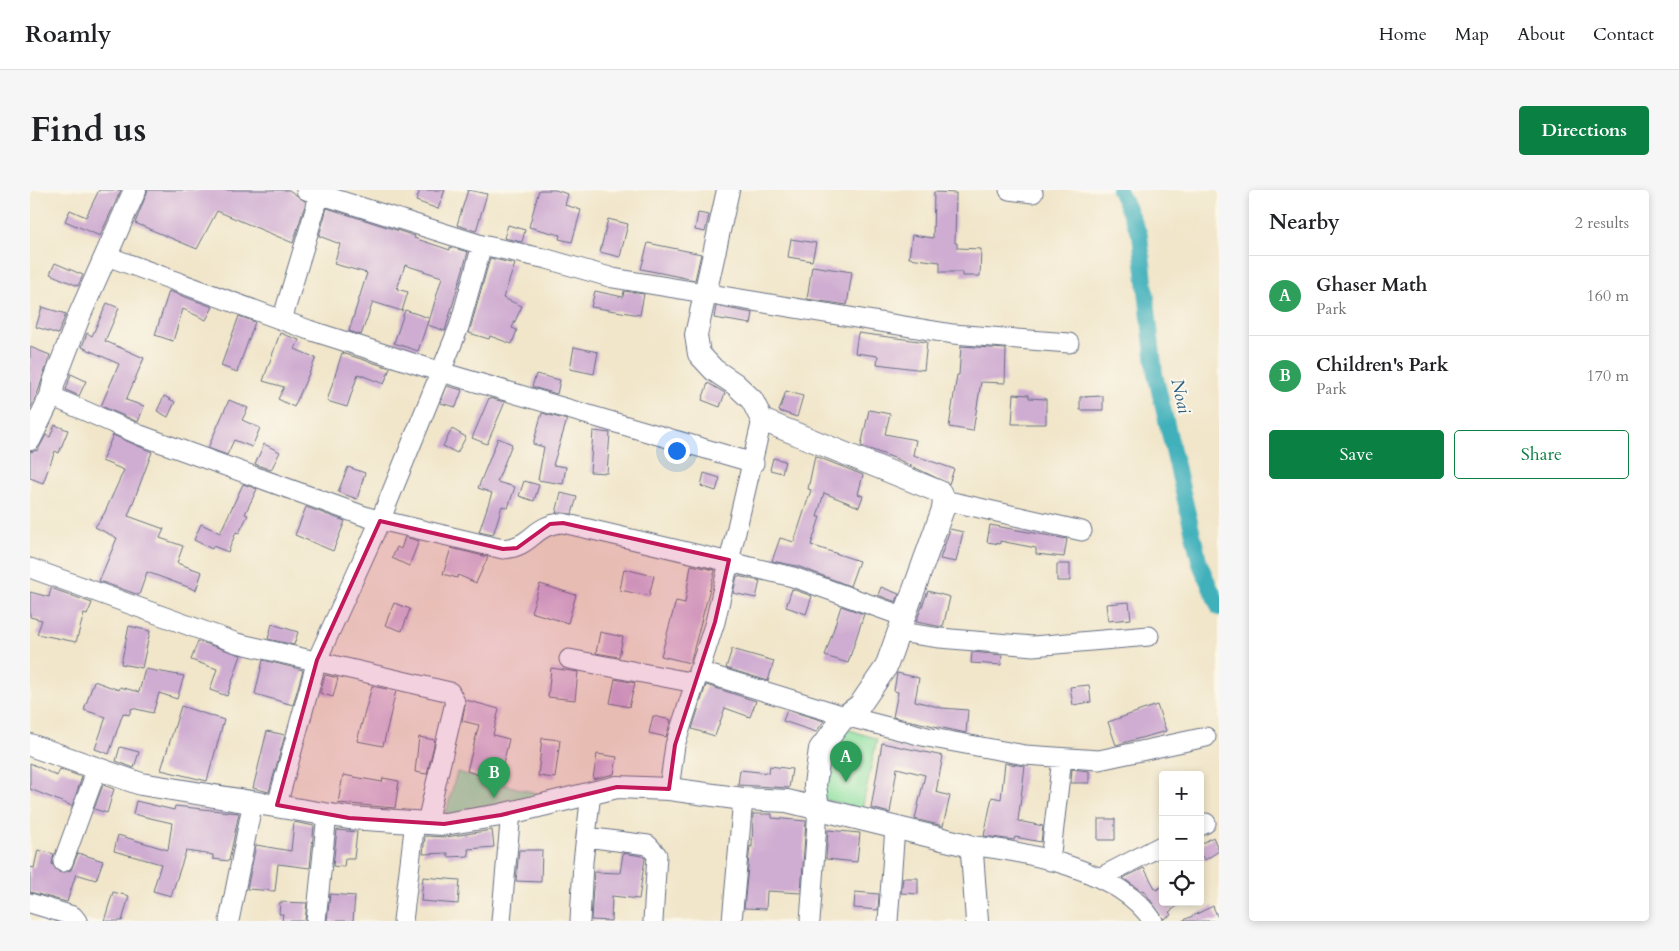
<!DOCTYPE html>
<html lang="en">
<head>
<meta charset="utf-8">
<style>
  body { margin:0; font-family:Cardo,serif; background:#f6f6f6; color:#202124 }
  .controls { position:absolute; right:15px; bottom:15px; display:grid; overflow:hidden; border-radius:5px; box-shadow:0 2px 8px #0003 }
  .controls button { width:45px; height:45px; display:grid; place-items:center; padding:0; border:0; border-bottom:1px solid #e0e0e0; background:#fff; color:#202124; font:25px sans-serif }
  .you { position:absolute; left:646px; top:260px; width:18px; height:18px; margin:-12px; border:4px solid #fff; border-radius:50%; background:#1a73e8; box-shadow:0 0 0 8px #1a73e833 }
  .badge { display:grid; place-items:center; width:32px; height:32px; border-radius:50%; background:#0b8043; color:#fff; font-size:16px; font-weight:700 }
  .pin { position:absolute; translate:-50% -41px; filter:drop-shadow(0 1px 2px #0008) }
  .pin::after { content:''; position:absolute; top:26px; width:18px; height:15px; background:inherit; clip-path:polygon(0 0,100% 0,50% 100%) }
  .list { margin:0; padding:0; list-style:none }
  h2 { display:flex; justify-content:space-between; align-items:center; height:65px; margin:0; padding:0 20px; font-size:21px }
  h2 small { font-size:16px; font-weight:400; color:#757577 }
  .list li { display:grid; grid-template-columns:32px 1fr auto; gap:15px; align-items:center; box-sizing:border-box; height:80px; padding:0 20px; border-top:1px solid #e0e0e0 }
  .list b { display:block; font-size:19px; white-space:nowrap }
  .list p { margin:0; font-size:16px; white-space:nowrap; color:#757577 }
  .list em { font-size:16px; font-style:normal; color:#757577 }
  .actions { display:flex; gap:10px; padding:15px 20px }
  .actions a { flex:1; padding:11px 0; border:1px solid #0b8043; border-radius:5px; text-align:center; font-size:18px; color:#0b8043 }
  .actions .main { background:#0b8043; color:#fff }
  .icon { flex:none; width:28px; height:28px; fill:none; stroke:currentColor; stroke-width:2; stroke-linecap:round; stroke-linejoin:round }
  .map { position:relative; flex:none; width:1189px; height:731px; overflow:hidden; border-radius:5px }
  header { display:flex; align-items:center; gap:30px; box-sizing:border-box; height:70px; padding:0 25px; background:#fff; border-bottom:1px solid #e0e0e0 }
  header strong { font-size:24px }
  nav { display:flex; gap:28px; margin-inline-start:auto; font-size:18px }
  .intro { display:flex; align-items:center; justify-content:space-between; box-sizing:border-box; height:120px; padding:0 30px }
  h1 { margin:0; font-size:35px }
  .button { padding:12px 22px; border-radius:5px; background:#0b8043; color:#fff; font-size:18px; font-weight:700 }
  main { display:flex; gap:30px; padding:0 30px }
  aside { flex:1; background:#fff; border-radius:5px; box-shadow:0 2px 8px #0003 }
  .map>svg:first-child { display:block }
  .green { fill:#8ee0a0; stroke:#54887f }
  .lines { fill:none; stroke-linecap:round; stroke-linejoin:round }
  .canal { stroke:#40b0bb; stroke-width:16 }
  .building { fill:#cfacd1 }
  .minor-casing { stroke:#666f84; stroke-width:21 }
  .tertiary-casing { stroke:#666f84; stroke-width:24 }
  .minor { stroke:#fff; stroke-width:19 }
  .tertiary { stroke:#fff; stroke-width:22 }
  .marked { fill:#c2185b; fill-opacity:0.2; stroke:#c2185b; stroke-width:4; stroke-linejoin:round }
  .labels { text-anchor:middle; stroke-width:4; stroke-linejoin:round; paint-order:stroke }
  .water-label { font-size:18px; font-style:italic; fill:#285c7f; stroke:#fbf7ec }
</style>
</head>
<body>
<header>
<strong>Roamly</strong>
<nav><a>Home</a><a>Map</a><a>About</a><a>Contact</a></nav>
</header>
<div class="intro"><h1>Find us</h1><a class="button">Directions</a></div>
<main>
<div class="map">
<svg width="1189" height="731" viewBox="0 0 1189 731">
  <rect width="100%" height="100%" fill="#fbf7ec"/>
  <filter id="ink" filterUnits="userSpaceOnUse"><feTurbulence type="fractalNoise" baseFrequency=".02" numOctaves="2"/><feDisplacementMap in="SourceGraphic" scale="10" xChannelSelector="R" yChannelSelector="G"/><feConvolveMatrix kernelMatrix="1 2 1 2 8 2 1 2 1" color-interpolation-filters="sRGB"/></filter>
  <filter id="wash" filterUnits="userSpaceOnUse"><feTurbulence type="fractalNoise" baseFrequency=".0096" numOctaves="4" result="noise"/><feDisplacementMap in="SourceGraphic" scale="20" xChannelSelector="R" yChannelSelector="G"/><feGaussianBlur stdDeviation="1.12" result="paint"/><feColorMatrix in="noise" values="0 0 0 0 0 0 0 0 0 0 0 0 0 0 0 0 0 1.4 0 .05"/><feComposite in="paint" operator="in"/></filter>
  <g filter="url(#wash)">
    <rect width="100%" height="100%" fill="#f1e6ca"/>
    <!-- green -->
    <path class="green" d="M817 539 847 549 832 619 794 609 796 575Z
      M427 582 509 604 506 612 414 630Z"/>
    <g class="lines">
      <!-- canal -->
      <path class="canal" d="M1089 0 1110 45 1125 184 1170 374 1189 418"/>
    </g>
    <g id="blocks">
      <!-- building -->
      <path class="building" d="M69 0H91L70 46 35 31 40 20 56 27Z
        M118 0H259L276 12 263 53 187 21 167 59 105 33Z
        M390 0H415L408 19 386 11Z
        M438 0 457 4 446 41 427 35Z
        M509 0H525L538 4 535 15 551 20 542 52 529 49 530 45 499 37Z
        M904 2 926 3 925 53H927V58L951 59 950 86H932V82H910V72L879 68 882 45 903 48Z
        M297 18 385 46 384 48 420 60V57L438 62 415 141 398 135 412 87 375 75 367 99 378 102 372 121 343 112 331 145 319 141 337 83 304 74 310 54 289 46Z
        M668 23 679 25 675 42 665 40Z
        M578 29 598 34 590 67 570 62Z
        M478 35 495 40 492 52 474 48Z
        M761 49 786 53 782 71 758 67Z
        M618 53 671 64 665 90 611 79Z
        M460 68 485 74 473 108 492 116 482 138 487 140 482 154 460 146 459 149 439 143Z
        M25 73 53 85 48 96 20 84Z
        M782 76 822 82 817 115 777 109Z
        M139 101 183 117 176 130 153 119 143 151 125 145Z
        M565 101 593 107 594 101 614 104 610 125 561 117Z
        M77 113 89 118 75 151 114 168 96 210 114 216 108 232 71 216 89 174 52 157 57 143 62 146Z
        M686 116 723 123 721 134 684 128Z
        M12 117 36 124 28 144 6 137Z
        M375 120 399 128 388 161 364 153Z
        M209 126 225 132 207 182 191 176Z
        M250 143 269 150 265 159 286 168 264 217 248 209 254 197 233 191Z
        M828 143 897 152 894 180 847 174 848 166 825 163Z
        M931 156 976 159 975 193 951 192 943 241 919 237 927 185H929Z
        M0 157 20 165 8 202 0 219Z
        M544 157 568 162 564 184 540 179Z
        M312 163 360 178 354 194 328 184 317 217 297 211Z
        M41 184 56 191 49 206 36 200Z
        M506 184 530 190 527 204 502 197Z
        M678 193 695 203 690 217 672 210Z
        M417 196 432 200 426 217 410 213Z
        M756 201 773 206 767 227 749 221Z
        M984 204 999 205V208L1016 209V234H982Z
        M134 206 145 212 138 227 127 221Z
        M1073 206V220H1050V207Z
        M459 208 475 212 457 254 442 248Z
        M199 210 218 218 212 230 230 238 222 257 204 250 197 265 178 258Z
        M839 220 860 224 855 244 886 250 883 265 924 279 919 294 867 269 831 256Z
        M512 223 537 230 523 275 536 277 533 294 508 290 514 257 503 254Z
        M25 235 38 240 29 263 25 261 13 293 0 288V262L8 260 16 245 20 247Z
        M422 239 436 247 427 263 413 256Z
        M563 241 580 243 577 283 560 282Z
        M83 245 122 262 98 326 134 339 130 348 153 356 147 373 172 382 166 400 117 382 109 405 69 391 87 348 65 337 74 324 94 280 72 271Z
        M468 248 482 254 467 292 485 297 478 318 472 316 463 345 449 342 462 303 448 298Z
        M234 254 250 262 241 280 225 274Z
        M785 266 833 285 828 304 833 306 829 317 794 303 787 327H790L781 355 829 371 820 396 767 376 742 371 750 348 764 352 781 300 778 299Z
        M743 268 755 271 752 283 740 280Z
        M318 277 335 283 327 309 308 302Z
        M674 283 690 288 686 301 671 296Z
        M494 291 509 295 504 311 489 306Z
        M213 294 227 299 215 324 218 325 209 343 206 342 198 362 183 356 182 359 164 350 171 334 190 343Z
        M531 303 547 307 542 324 526 323Z
        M276 317 315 331 303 361 265 345Z
        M960 335 1037 349 1034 367 1006 364V358L970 351V354L957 352Z
        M920 339 933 342 926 372 910 369Z
        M375 347 389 351 379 376 362 368 367 357 371 359Z
        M421 358 458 367 446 393 428 385 427 388 413 384Z
        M1027 374H1040V391H1027Z
        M661 375 685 380 660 473 631 466 646 411 655 413Z
        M594 379 624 386 619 406 590 400Z
        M707 386 730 391 726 408 703 403Z
        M510 394 546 405 538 433 501 422Z
        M851 397 869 404 866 412 848 405Z
        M21 398 62 413 57 425 54 424 46 452 7 444 12 430 0 427V402L19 407Z
        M762 399 782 406 776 424 756 417Z
        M898 401 920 407 913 437 886 432Z
        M1099 412 1101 429 1078 431 1076 414Z
        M364 413 380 419 372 441 355 435Z
        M811 416 834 424 818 473 795 466Z
        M242 434 268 442 264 455 238 449Z
        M99 436 120 441 112 478 91 474Z
        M570 442 593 447 589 467 566 463Z
        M168 451 211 465 197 506 180 500 187 479 161 470Z
        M702 459 744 471 738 491 696 478Z
        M942 462 972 465 971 475 941 473Z
        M233 470 273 480 263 515 225 504Z
        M521 478 548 482 545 510 518 507Z
        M115 479 154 486 147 509 129 503 123 523 102 518 99 525 93 523 79 564 65 559 76 527 54 520 64 491 89 500 90 497 109 502Z
        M867 483 889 488 885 511 912 518 938 520 936 543 863 527 868 502 864 501Z
        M295 485 308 488 303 507 290 503Z
        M585 489 605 493 599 517 580 513Z
        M676 495 726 511 720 527 695 518 685 546 662 539Z
        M1059 495 1061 512 1043 515 1040 497Z
        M342 496 366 501 353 556 327 551Z
        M436 510 469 519 463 545 479 549 469 592 437 581 449 535 432 531Z
        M1127 515 1136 541 1086 555 1078 532Z
        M151 516 194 530 177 591 131 580Z
        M757 520 794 531 786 542 753 531Z
        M623 526 641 530 636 547 619 543Z
        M237 541 255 545 239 602 223 598Z
        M389 547 405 550 397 584 385 582Z
        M512 548 530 550 525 588 508 586Z
        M852 553 913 566 906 602 920 606 913 636 885 629 895 585 867 578 860 623 841 618Z
        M90 557 109 562 104 578 86 571Z
        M567 564 587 567 584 584 563 589Z
        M0 573 27 586 30 579 52 587 42 616 0 599Z
        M975 573 995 576 988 631 1013 636 1011 652 985 647 984 650 954 646 962 607 971 609Z
        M740 576 762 579 759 598 708 595 710 580 739 583Z
        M1042 579 1059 581V593H1041Z
        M313 585 352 592 353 588 369 591 365 618 308 613Z
        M73 595 84 599 77 623 64 619Z
        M106 611 144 620 145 616 209 623 199 671 183 669V665L156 661 141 706 123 701 131 674 84 661 88 645 138 660 142 633 103 624Z
        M723 624H742V628L776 631 771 703 737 701 736 719 714 718 720 656 722 657Z
        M1068 629H1085V650H1068Z
        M264 632 284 636 280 678 248 674 245 701 217 699 226 655 261 661Z
        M307 640 327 642 324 669H315L314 677 303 676Z
        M462 640 464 657 438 659 439 666 418 667V663L393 664 395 646 416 647Z
        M798 640 830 643 827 672 796 669Z
        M1183 647 1189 661 1175 670 1170 664V655Z
        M8 660 24 664 22 674 30 683 41 680 48 663 73 671 66 690 46 684 37 712 0 702V677L4 678Z
        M489 660H512L511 692 486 691Z
        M593 663 612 666 615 668 609 709 582 706 581 731 561 730 564 682 590 683Z
        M1114 678 1126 700 1133 696V712H1153L1139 722 1141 725 1134 729 1113 700 1111 701 1093 688Z
        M393 687 430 690 428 714 391 711Z
        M873 688H888V704L871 703Z
        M83 702 99 706 92 731H74Z
        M825 702 849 704 848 720 824 718Z
        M300 704 325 706 323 731H297Z
        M250 712 277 713 275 731H252L253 724H249Z
        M1183 716 1189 731H1152Z"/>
    </g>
  </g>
  <g filter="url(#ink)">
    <use href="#blocks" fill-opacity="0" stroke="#666f84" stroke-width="1"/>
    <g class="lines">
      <!-- minor casing -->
      <g class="minor-casing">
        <path id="minor" d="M276 0 452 55 517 69 583 88 923 144 1039 153
          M979 0 1003 3
          M77 66 279 140 411 182 724 273
          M252 130 291 0
          M21 206 110 245 337 327 473 359C503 357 503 334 533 333L763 387 875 427
          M914 310 1052 341
          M0 378 207 453 420 502 425 512 397 632
          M869 442 910 448 1003 456 1119 446
          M539 469 665 493
          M668 481 815 526 897 547 995 565 1069 570 1176 547
          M639 599 645 555 685 432 732 230
          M247 615 287 470 350 331 429 137 452 55
          M1170 636 1176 633
          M556 647 618 655 627 665 623 731
          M937 655C995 661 1089 679 1123 731
          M1020 671 1032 568
          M33 672 67 579
          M1069 688 1133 655
          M0 713 43 726 47 731
          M199 731 223 611
          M286 731 297 624
          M373 731 385 631
          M471 731 481 622
          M550 731 553 672 561 603
          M702 731 713 609
          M780 731 788 619
          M858 731 865 638"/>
      </g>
      <!-- tertiary casing -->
      <g class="tertiary-casing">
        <path id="tertiary" d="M698 0 666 145 669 164 684 180 705 194 722 210 732 230 910 302 914 310 913 319 856 477 830 515 815 526 790 559 785 595 788 619
          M0 249 21 206 24 192 50 124 105 0
          M0 555 111 594 319 628 414 634 471 625 587 597 639 599 713 609 757 611 937 655 942 663 947 731"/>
      </g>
      <!-- minor -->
      <use href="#minor" class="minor"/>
      <!-- tertiary -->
      <use href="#tertiary" class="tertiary"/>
    </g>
  </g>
  <!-- marked area -->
  <path class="marked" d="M350 331 473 359 487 358 520 334 533 333 699 370 685 432 645 555 639 599 587 597 471 625 414 634 319 628 247 615 287 470Z"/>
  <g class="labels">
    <!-- water labels -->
    <g class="water-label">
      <text transform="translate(1151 206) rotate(77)" y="6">Noai</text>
    </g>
  </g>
</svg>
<div class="controls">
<button>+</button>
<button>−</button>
<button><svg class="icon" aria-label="locate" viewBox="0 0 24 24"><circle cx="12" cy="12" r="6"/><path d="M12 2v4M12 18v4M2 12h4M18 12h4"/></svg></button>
</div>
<div class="you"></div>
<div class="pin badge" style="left:816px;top:592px;background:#2e9e5b">A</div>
<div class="pin badge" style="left:464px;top:608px;background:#2e9e5b">B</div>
</div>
<aside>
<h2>Nearby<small>2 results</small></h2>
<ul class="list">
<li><span class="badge" style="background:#2e9e5b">A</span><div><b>Ghaser Math</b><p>Park</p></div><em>160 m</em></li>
<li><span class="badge" style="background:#2e9e5b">B</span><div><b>Children's Park</b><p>Park</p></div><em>170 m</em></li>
</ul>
<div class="actions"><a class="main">Save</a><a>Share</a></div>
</aside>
</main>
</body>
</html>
